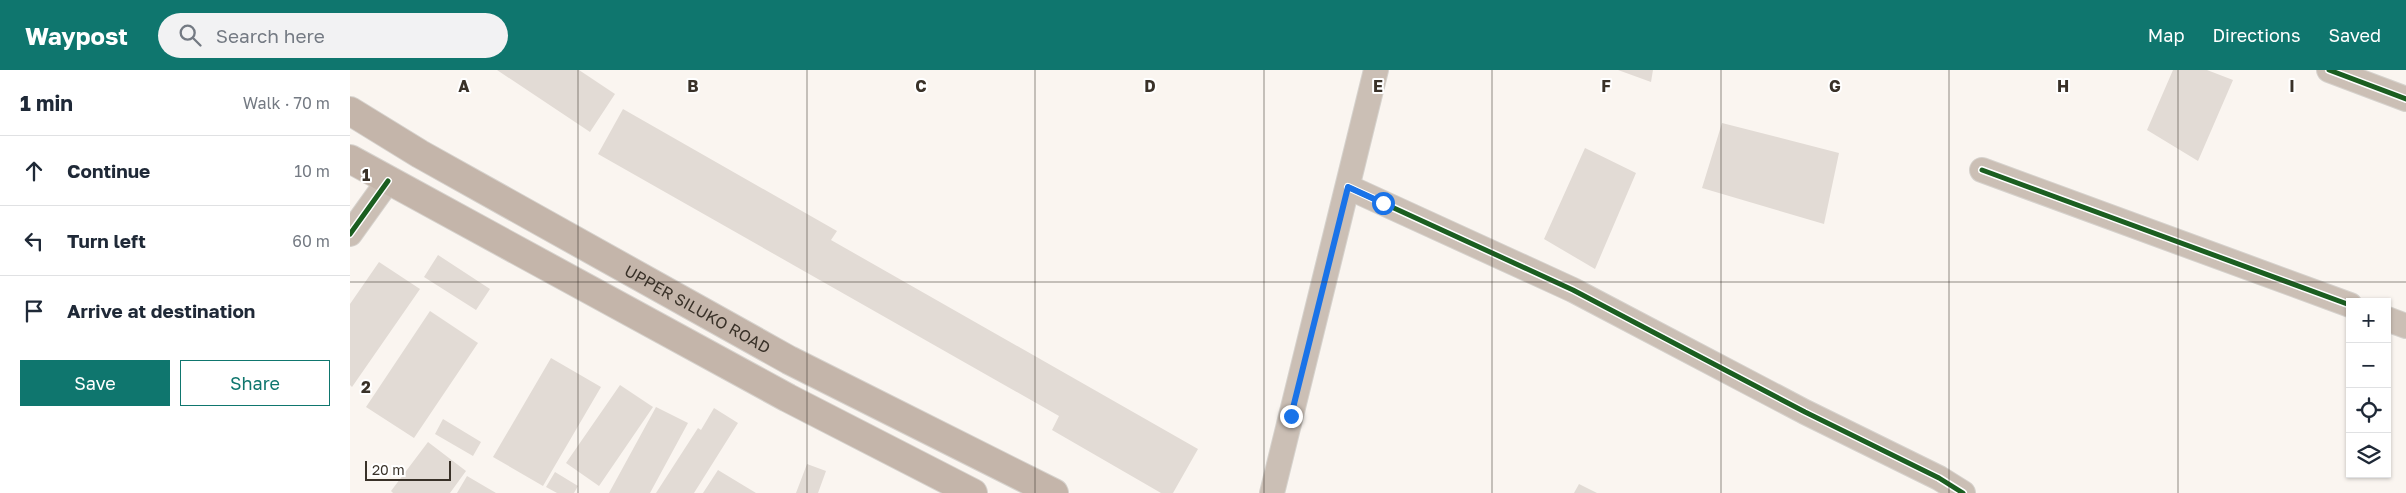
<!DOCTYPE html>
<html lang="en">
<head>
<meta charset="utf-8">
<style>
  body { margin:0; font-family:"Golos Text",sans-serif; background:#f2f2f3; color:#1f2937 }
  .controls { position:absolute; right:15px; bottom:15px; display:grid; overflow:hidden; border-radius:0px; box-shadow:0 1px 4px #0004 }
  .controls button { width:45px; height:45px; display:grid; place-items:center; padding:0; border:0; border-bottom:1px solid #e0e1e3; background:#fff; color:#1f2937; font:25px sans-serif }
  .scale { position:absolute; left:15px; bottom:12px; width:86px; box-sizing:border-box; padding-left:5px; border:2px solid #393128; border-top:0; font-size:14px; line-height:18px; white-space:nowrap; color:#393128; -webkit-text-stroke:4px #fff; paint-order:stroke }
  .stop { position:absolute; width:15px; height:15px; margin:-11px; border:4px solid #1a73e8; border-radius:50%; background:#fff }
  .stop.end { background:#1a73e8; border-color:#fff; box-shadow:0 1px 5px #0008 }
  .list { margin:0; padding:0; list-style:none }
  h2 { display:flex; justify-content:space-between; align-items:center; height:65px; margin:0; padding:0 20px; font-size:21px }
  h2 small { font-size:16px; font-weight:400; color:#747a83 }
  .list li { display:grid; grid-template-columns:32px 1fr auto; gap:15px; align-items:center; box-sizing:border-box; height:70px; padding:0 20px; border-top:1px solid #e0e1e3 }
  .list b { display:block; font-size:19px; white-space:nowrap }
  .list em { font-size:16px; font-style:normal; color:#747a83 }
  .actions { display:flex; gap:10px; padding:15px 20px }
  .actions a { flex:1; padding:11px 0; border:1px solid #0f766e; border-radius:0px; text-align:center; font-size:18px; color:#0f766e }
  .actions .main { background:#0f766e; color:#fff }
  .icon { flex:none; width:28px; height:28px; fill:none; stroke:currentColor; stroke-width:2; stroke-linecap:round; stroke-linejoin:round }
  .map { position:relative; flex:none; width:2056px; height:423px; overflow:hidden }
  header { display:flex; align-items:center; gap:30px; box-sizing:border-box; height:70px; padding:0 25px; background:#0f766e; color:#fff }
  header strong { font-size:24px }
  nav { display:flex; gap:28px; margin-inline-start:auto; font-size:18px }
  .search { width:350px; height:45px; background:#f2f2f3; display:flex; align-items:center; gap:12px; box-sizing:border-box; padding:0 18px; border-radius:28px; color:#747a83; font-size:19px }
  main { display:flex }
  aside { flex:1; background:#fff }
  .map>svg:first-child { display:block }
  .building { fill:#e2dbd5 }
  .lines { fill:none; stroke-linecap:round; stroke-linejoin:round }
  .minor-casing { stroke:#d6d2cd; stroke-width:26 }
  .primary-casing { stroke:#d6d2cd; stroke-width:30 }
  .minor { stroke:#cbbfb5; stroke-width:24 }
  .primary { stroke:#c4b5aa; stroke-width:28 }
  .cycleway-casing { stroke:#fff; stroke-width:8 }
  .cycleway { stroke:#1b5e20; stroke-width:5 }
  .route { stroke:#1a73e8; stroke-width:6 }
  .grid { fill:none; stroke:#393128; stroke-width:1; stroke-opacity:0.55 }
  .labels { text-anchor:middle; stroke-width:4; stroke-linejoin:round; paint-order:stroke }
  .street-label { font-size:16px; fill:#393128; stroke:#fff }
  .grid-label { font-size:16px; text-anchor:middle; font-weight:bold; fill:#393128; stroke:#fff; stroke-width:4; stroke-linejoin:round; paint-order:stroke }
</style>
</head>
<body>
<header>
<strong>Waypost</strong>
<div class="search"><svg class="icon" aria-label="search" viewBox="0 0 24 24"><circle cx="10" cy="10" r="6"/><path d="M15 15l6 6"/></svg>Search here</div>
<nav><a>Map</a><a>Directions</a><a>Saved</a></nav>
</header>
<main>
<aside>
<h2>1 min<small>Walk · 70 m</small></h2>
<ul class="list">
<li><svg class="icon" aria-label="ahead" viewBox="0 0 24 24"><path d="M12 20V5M6 11l6-6 6 6"/></svg><div><b>Continue</b></div><em>10 m</em></li>
<li><svg class="icon" aria-label="left" viewBox="0 0 24 24"><path d="M17 20v-9H6M10 6l-5 5 5 5"/></svg><div><b>Turn left</b></div><em>60 m</em></li>
<li><svg class="icon" aria-label="arrive" viewBox="0 0 24 24"><path d="M6 21V4h12l-3 4 3 4H6"/></svg><div><b>Arrive at destination</b></div></li>
</ul>
<div class="actions"><a class="main">Save</a><a>Share</a></div>
</aside>
<div class="map">
<svg width="2056" height="423" viewBox="0 0 2056 423">
  <rect width="100%" height="100%" fill="#faf5f0"/>
  <!-- building -->
  <path class="building" d="M147 0H229L265 24 240 62Z
    M1268 0H1303L1301 12Z
    M1823 0H1857L1883 10 1848 91 1797 60Z
    M273 39 487 161 481 170 848 379 823 423H811L702 360 709 346 248 84Z
    M1372 53 1489 83 1474 154 1352 118Z
    M1235 78 1286 103 1245 199 1194 169Z
    M88 185 140 219 126 240 74 207Z
    M29 192 70 219 2 317 0 315V234Z
    M80 241 128 273 64 368 16 337Z
    M201 288 251 317 193 416 143 387Z
    M270 315 303 337 249 416 216 393Z
    M306 337 338 353 300 423H259Z
    M364 338 388 353 344 423H306L348 358 351 360Z
    M93 349 131 372 123 386 85 364Z
    M78 372 116 401 100 423H43L41 421Z
    M457 394 476 401 468 423H446Z
    M368 400 406 423H353Z
    M205 402 228 416 224 423H207L196 417Z
    M117 406 146 423H107Z
    M1229 414 1247 423H1224Z"/>
  <g class="lines">
    <!-- minor casing -->
    <g class="minor-casing">
      <path id="minor" d="M1979 0 2056 29
        M1632 100 2000 235
        M998 117 1223 220 1455 342 1589 408 1613 423
        M0 164 38 111
        M2037 249 2056 256
        M922 423 1026 0"/>
    </g>
    <!-- primary casing -->
    <g class="primary-casing">
      <g id="primary">
        <path id="s1" d="M0 41 70 84 439 290 704 423"/>
        <path d="M0 89 438 328 623 423"/>
      </g>
    </g>
    <!-- minor -->
    <use href="#minor" class="minor"/>
    <!-- primary -->
    <use href="#primary" class="primary"/>
    <!-- cycleway casing -->
    <g class="cycleway-casing">
      <path id="cycleway" d="M1979 0 2056 29
        M1632 100 2000 235
        M998 117 1223 220 1455 342 1589 408 1613 423
        M0 164 38 111"/>
    </g>
    <!-- cycleway -->
    <use href="#cycleway" class="cycleway"/>
  </g>
  <g class="lines">
    <!-- route -->
    <path class="route" d="M941 346 998 117 1033 133"/>
  </g>
  <!-- grid -->
  <path class="grid" d="M228 0V423M457 0V423M685 0V423M914 0V423M1142 0V423M1371 0V423M1599 0V423M1828 0V423M0 212H2056"/>
  <g class="labels">
    <!-- street labels -->
    <g class="street-label">
      <text dy="6" stroke="none"><textPath href="#s1" startOffset="400">UPPER SILUKO ROAD</textPath></text>
    </g>
  </g>
  <g class="grid-label">
    <text x="114" y="22">A</text>
    <text x="343" y="22">B</text>
    <text x="571" y="22">C</text>
    <text x="800" y="22">D</text>
    <text x="1028" y="22">E</text>
    <text x="1256" y="22">F</text>
    <text x="1485" y="22">G</text>
    <text x="1713" y="22">H</text>
    <text x="1942" y="22">I</text>
    <text x="16" y="111">1</text>
    <text x="16" y="323">2</text>
  </g>
</svg>
<div class="controls">
<button>+</button>
<button>−</button>
<button><svg class="icon" aria-label="locate" viewBox="0 0 24 24"><circle cx="12" cy="12" r="6"/><path d="M12 2v4M12 18v4M2 12h4M18 12h4"/></svg></button>
<button><svg class="icon" aria-label="layers" viewBox="0 0 24 24"><path d="M12 4l9 5-9 5-9-5zM3 14l9 5 9-5"/></svg></button>
</div>
<div class="scale">20 m</div>
<div class="stop" style="left:1033px;top:133px"></div>
<div class="stop end" style="left:941px;top:346px"></div>
</div>
</main>
</body>
</html>
